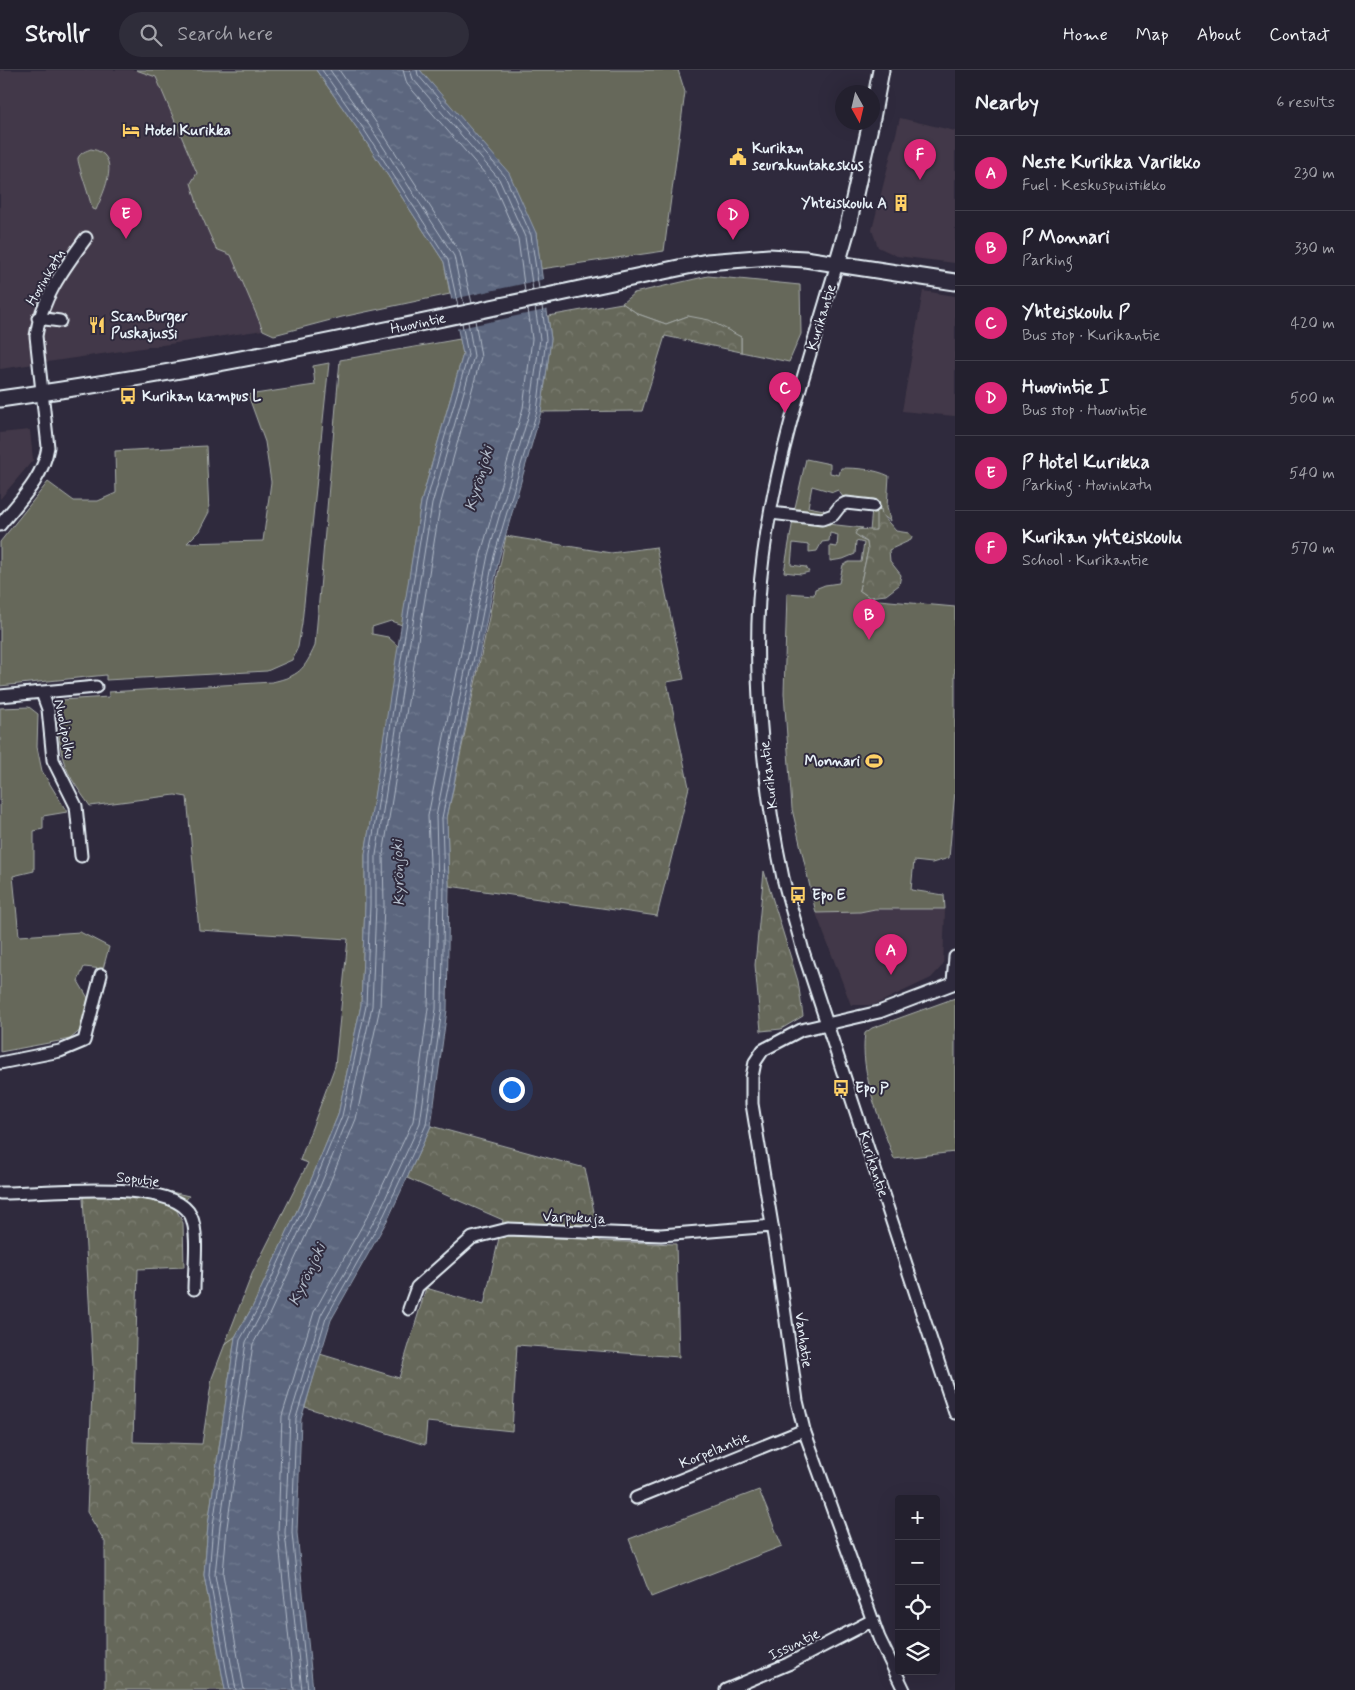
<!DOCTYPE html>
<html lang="en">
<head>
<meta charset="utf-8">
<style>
  body { margin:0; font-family:Mynerve,sans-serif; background:#2f2d3a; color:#f1f3f6 }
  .controls { position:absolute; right:15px; bottom:15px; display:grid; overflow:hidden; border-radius:5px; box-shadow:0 5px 20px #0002 }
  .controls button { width:45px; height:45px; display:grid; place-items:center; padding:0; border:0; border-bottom:1px solid #403e4a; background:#23202e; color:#f1f3f6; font:25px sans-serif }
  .compass { position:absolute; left:835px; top:15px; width:45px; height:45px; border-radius:50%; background:#23202e; box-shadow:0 5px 20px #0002; rotate:172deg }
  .you { position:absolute; left:511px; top:1019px; width:18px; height:18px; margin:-12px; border:4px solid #fff; border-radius:50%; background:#1a73e8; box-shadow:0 0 0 8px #1a73e833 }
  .badge { display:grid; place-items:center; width:32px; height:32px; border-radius:50%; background:#db2777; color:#fff; font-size:16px; font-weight:700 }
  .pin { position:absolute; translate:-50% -41px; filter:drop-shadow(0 1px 2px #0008) }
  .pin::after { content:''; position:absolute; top:26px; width:18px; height:15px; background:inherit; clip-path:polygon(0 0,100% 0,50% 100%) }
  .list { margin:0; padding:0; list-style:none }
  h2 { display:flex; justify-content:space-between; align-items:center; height:65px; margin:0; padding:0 20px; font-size:21px }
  h2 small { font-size:16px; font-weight:400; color:#a3a3aa }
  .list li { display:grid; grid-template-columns:32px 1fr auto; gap:15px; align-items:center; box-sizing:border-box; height:75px; padding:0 20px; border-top:1px solid #403e4a }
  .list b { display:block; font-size:19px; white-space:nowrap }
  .list p { margin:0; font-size:16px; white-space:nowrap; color:#a3a3aa }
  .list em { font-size:16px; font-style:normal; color:#a3a3aa }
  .icon { flex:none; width:28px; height:28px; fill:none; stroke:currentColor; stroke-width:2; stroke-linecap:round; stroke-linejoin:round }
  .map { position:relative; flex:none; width:955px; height:1620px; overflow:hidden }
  header { display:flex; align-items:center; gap:30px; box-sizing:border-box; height:70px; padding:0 25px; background:#23202e; border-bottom:1px solid #403e4a }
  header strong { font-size:24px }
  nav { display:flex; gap:28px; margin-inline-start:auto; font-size:18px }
  .search { width:350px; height:45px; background:#2f2d3a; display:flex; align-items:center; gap:12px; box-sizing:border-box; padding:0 18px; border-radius:28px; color:#a3a3aa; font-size:19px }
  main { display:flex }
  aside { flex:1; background:#23202e }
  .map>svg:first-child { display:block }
  .built { fill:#433948 }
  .green { fill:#66685a; stroke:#a7aca9 }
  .forest { fill:url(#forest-crowns); stroke:#a7aca9 }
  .water { fill:url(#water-ripples); stroke:#939eaf }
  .pier { fill:#2f2a3d }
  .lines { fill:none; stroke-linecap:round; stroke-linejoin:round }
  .shore { stroke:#b0b9c7; stroke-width:1 }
  .minor-casing { stroke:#e8f1f8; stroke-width:15 }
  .major-casing { stroke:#e8f1f8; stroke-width:19 }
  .minor { stroke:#2f2a3d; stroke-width:11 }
  .major { stroke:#2f2a3d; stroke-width:15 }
  .labels { text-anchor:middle; stroke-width:4; stroke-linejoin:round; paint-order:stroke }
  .poi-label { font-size:15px; font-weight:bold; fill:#e8f1f8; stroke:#2f2a3d; text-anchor:start }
  .street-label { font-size:15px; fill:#e8f1f8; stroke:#2f2a3d }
  .water-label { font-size:16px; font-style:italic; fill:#b0b9c7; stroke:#2f2a3d }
</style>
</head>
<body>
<header>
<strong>Strollr</strong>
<div class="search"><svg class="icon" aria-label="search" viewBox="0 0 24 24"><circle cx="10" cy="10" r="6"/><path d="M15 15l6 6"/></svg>Search here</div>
<nav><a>Home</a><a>Map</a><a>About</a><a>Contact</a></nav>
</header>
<main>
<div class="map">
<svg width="955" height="1620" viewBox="0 0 955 1620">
  <defs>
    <pattern id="forest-crowns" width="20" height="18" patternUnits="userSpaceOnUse" patternTransform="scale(1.25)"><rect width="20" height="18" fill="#66685a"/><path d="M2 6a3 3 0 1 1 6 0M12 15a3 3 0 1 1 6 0" fill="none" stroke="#7c7e72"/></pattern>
    <pattern id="water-ripples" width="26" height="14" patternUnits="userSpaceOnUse" patternTransform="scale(1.25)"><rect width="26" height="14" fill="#5b667e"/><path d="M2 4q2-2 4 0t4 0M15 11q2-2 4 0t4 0" fill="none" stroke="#737c91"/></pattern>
  </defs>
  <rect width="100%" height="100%" fill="#2f2a3d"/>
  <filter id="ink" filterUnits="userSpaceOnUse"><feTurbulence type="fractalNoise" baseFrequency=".02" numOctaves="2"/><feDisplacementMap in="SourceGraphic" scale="10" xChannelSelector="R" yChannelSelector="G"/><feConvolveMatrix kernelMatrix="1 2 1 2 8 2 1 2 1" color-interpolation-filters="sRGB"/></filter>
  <g filter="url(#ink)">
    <!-- built -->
    <path class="built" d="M0 0H136L156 7 263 260 0 299Z
      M900 48 955 61V193L897 186 878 177 872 160Z
      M923 221 955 226V346L902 341Z
      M30 360 33 390 0 429V363Z
      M875 839H945L943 895 931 908 874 935H851L816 843 860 842Z"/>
    <!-- green -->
    <path class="green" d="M136 0H316L359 61 444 192 450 224 342 247 274 265 263 260 231 185 216 179 199 140 191 113 197 103 156 7Z
      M420 0H678L685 22 664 181 541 199 536 163Z
      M91 79C123 84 104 121 96 140L92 139C91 130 77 93 78 88 81 82 86 81 91 79Z
      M708 206 800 215 801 264 789 292 741 282V267L688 246 666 254 638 244 622 233 634 223Z
      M460 269 463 284 421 432 402 555 391 551 372 557V564L388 567 399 577 365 784V835L361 935 338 1045 311 1110 253 1236 235 1267 225 1274 252 1204 308 1093 300 1090 335 996 348 869 199 860 187 727 175 725 90 736C78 719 64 701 61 680 58 666 59 652 56 637L61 630 109 627V622L272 612C299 606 304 600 315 576L340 290Z
      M329 293 302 553 298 577 292 590 267 601 106 610V605L0 616V472L48 412 74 431H98L116 423 115 381 206 376 209 442 199 461 187 473 263 471 271 412 265 372 248 325 315 315 313 296Z
      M806 389 830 394V403L839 405 841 398C856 398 875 399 889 406L887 437 890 451 882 445 876 460 870 461 872 439 843 427 838 420 833 422 812 416 808 437 824 440 820 444 794 442Z
      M793 450 863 458 857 460 860 469 867 472 868 480 859 520 869 527 868 529 955 537V721L949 788 932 793 914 791 911 820 944 825 945 839H875L860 842 816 843 792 739 784 623 787 523 814 525 815 519 825 515 839 513 843 495 849 492H861L864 473 856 471 855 484 843 489 830 491V476L837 477 838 465 830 463 829 471 822 472 817 481 809 482V475L793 473 791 495 806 497 809 502 801 504 784 502Z
      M29 637 38 644 37 677 42 701 67 742 43 746V759L34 761V801L13 806 19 866 80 862 109 877 103 899 84 897 78 911 88 928 82 959 70 969 0 982V638Z
      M955 928V1082L894 1089C881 1052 859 1003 865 963L872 958Z
      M759 1420 782 1476 651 1527 629 1469Z"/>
    <!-- forest -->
    <path class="forest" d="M622 233 638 244 666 254 688 246 709 250 741 267V282L665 266 642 341 541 342 551 269 548 246Z
      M881 439 882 445 896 461 909 463 912 466 911 470 889 480 890 491 901 505 899 515 886 525 869 527 859 520 868 480 867 472 855 464 857 460C864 458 869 461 876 460V440Z
      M506 466 611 483 656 477 684 609 667 612 689 717 657 846 449 816 447 748Z
      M764 801 798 911 803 946 781 959 761 961 755 895Z
      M431 1056 585 1098 600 1171 676 1174 679 1287 517 1275 512 1361 427 1352 425 1375 305 1337 320 1284 399 1308 426 1218 484 1235 503 1150 407 1108Z
      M88 1115 145 1116 189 1126 177 1141 183 1153 184 1197 138 1199 133 1372 202 1374 212 1308 225 1274 235 1267 208 1455 204 1505 225 1620H105V1472L87 1442 93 1297 83 1128Z"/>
    <!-- water -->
    <path class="water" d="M316 0H420L509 103 536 163 551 269 541 342 499 488 447 748 449 816 447 940 431 1056 389 1147 331 1250 301 1349 297 1463 313 1620H225L204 1505 208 1455 235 1267 253 1236 311 1110 338 1045 361 935 365 835V784L421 432 463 284 444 192 359 61Z"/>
    <!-- pier -->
    <path class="pier" d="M545 209 550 239 455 259 449 230Z"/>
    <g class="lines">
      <!-- shore -->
      <path class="shore" d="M322 0 363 58 448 190 458 236
        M330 0 369 55 454 186 464 235
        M339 0 375 51 460 183 472 233
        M403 0 407 14 493 113 518 169 525 222
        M410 0 413 9 499 109 525 167 533 220
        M417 0 418 5 505 106 531 165 539 219
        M230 1620 209 1505 213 1455 240 1270 258 1238 315 1112 342 1046 366 936 370 835V784L426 433 468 285 462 253
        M236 1620 215 1505 220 1456 246 1272 263 1240 321 1114 348 1048 372 936 376 835V785L432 434 474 286 468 252
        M244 1620 223 1504 227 1457 253 1274 270 1243 328 1117 356 1049 380 937 384 835 383 785 440 436 481 287 475 250
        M294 1620 278 1463 282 1346 314 1242 372 1138 413 1051 428 938 431 816 428 746 481 483 523 338 532 269 528 239
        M302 1620 285 1463 290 1347 321 1245 379 1142 420 1053 436 939 438 816 436 747 488 485 530 340 540 269 535 237
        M308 1620 292 1463 296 1348 326 1248 384 1145 426 1055 442 939 444 816 442 748 494 486 537 341 546 269 542 236"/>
      <!-- minor casing -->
      <g class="minor-casing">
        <path id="minor" d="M837 194C808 291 776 387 763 488 750 587 762 710 783 808 789 832 797 857 803 881L955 1343
          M38 248 60 251
          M771 443 822 449 833 445 840 436 846 433 873 436
          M0 455C20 430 43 409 48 377L36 266C41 229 64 198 86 168
          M42 623 48 639 53 690 76 736 81 786
          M0 626 96 617
          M953 912 955 887
          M0 993 60 981 84 971 101 905
          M0 1123C39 1124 173 1106 191 1146 199 1163 194 1199 194 1219
          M409 1239 417 1217 472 1168 508 1159 661 1165 772 1156
          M636 1428 804 1360
          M726 1620 788 1594 873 1550
          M904 1620 879 1568 804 1360 797 1331 776 1179 752 1034V1007L755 992 763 980 801 960 879 942 955 913"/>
      </g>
      <!-- major casing -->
      <g class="major-casing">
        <path id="major" d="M872 48 881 0
          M837 194 848 156 871 52
          M0 329C238 296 472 241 707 192L769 187 805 189 955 212"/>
      </g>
      <!-- minor -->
      <use href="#minor" class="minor"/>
      <!-- major -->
      <use href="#major" class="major"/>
    </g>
  </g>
  <!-- icons -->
  <defs>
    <g id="hotel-bare" transform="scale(1.35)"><path d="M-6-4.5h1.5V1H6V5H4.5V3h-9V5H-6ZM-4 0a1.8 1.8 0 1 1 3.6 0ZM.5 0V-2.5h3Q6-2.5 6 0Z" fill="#ffd166" stroke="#2f2a3d" stroke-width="2.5" paint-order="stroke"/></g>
    <g id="civic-bare" transform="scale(1.35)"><path d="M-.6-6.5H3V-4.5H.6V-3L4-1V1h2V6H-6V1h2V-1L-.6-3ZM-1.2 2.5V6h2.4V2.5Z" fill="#ffd166" stroke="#2f2a3d" stroke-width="2.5" paint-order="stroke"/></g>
    <g id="building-bare" transform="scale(1.35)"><path d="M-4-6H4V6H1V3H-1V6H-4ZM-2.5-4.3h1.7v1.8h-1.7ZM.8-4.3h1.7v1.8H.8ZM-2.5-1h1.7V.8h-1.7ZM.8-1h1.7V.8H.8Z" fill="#ffd166" stroke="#2f2a3d" stroke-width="2.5" paint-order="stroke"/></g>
    <g id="restaurant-bare" transform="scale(1.35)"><path d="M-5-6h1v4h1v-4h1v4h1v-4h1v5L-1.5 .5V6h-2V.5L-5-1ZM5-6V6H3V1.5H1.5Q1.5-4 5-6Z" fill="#ffd166" stroke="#2f2a3d" stroke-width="2.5" paint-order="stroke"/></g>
    <g id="bus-bare" transform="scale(1.35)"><path d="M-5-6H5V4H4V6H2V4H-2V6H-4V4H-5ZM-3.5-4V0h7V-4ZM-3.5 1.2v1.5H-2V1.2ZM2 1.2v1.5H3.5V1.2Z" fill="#ffd166" stroke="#2f2a3d" stroke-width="2.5" paint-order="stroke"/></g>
    <g id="stadium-bare" transform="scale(1.35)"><path d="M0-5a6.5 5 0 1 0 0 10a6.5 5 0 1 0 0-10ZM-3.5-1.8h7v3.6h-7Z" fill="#ffd166" stroke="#2f2a3d" stroke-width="2.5" paint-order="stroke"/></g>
  </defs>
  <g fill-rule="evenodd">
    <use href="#hotel-bare" x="131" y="60"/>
    <use href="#civic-bare" x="738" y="87"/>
    <use href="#building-bare" x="901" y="133"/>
    <use href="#restaurant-bare" x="97" y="255"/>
    <use href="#bus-bare" x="128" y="326"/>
    <use href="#stadium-bare" x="874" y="691"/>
    <use href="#bus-bare" x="798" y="825"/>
    <use href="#bus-bare" x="841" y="1018"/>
  </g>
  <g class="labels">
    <!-- poi labels -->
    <g class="poi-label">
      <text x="145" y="65">Hotel Kurikka</text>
      <text x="752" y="83">Kurikan<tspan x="752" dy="17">seurakuntakeskus</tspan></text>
      <text x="887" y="138" text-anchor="end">Yhteiskoulu A</text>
      <text x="111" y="251">ScanBurger<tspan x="111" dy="17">Puskajussi</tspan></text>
      <text x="142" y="331">Kurikan kampus L</text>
      <text x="860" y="696" text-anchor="end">Monnari</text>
      <text x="812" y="830">Epo E</text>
      <text x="855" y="1023">Epo P</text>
    </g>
    <!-- street labels -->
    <g class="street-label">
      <text transform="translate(45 207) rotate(-60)" y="5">Hovinkatu</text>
      <text transform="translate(821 247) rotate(-73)" y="5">Kurikantie</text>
      <text transform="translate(418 253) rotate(-12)" y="5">Huovintie</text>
      <text transform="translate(65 659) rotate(79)" y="5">Nuolipolku</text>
      <text transform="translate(768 705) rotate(-97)" y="5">Kurikantie</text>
      <text transform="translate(874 1094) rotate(72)" y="5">Kurikantie</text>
      <text transform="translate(138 1109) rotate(7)" y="5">Soputie</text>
      <text transform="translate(574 1147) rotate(2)" y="5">Varpukuja</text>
      <text transform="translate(804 1270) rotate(82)" y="5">Vanhatie</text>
      <text transform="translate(714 1380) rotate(-22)" y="5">Korpelantie</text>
      <text transform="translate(794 1574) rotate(-26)" y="5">Issuntie</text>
    </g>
    <!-- water labels -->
    <g class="water-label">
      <text transform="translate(478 408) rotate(-74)" y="6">Kyrönjoki</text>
      <text transform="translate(397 803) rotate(-92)" y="6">Kyrönjoki</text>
      <text transform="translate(306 1204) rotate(-65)" y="6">Kyrönjoki</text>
    </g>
  </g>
</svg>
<div class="controls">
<button>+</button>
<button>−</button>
<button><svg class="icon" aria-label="locate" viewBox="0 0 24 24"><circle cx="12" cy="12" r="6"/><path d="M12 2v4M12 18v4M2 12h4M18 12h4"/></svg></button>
<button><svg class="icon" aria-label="layers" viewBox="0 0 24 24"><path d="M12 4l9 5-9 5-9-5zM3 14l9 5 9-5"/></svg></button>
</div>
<svg class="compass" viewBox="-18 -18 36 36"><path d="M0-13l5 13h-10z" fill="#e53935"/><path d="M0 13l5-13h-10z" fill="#a3a3aa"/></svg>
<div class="you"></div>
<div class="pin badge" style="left:891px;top:905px">A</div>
<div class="pin badge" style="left:869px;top:570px">B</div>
<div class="pin badge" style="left:785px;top:343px">C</div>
<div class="pin badge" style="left:733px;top:170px">D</div>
<div class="pin badge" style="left:126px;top:169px">E</div>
<div class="pin badge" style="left:920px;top:110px">F</div>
</div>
<aside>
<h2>Nearby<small>6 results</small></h2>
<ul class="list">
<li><span class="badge">A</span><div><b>Neste Kurikka Varikko</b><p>Fuel · Keskuspuistikko</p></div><em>230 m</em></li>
<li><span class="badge">B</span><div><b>P Monnari</b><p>Parking</p></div><em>330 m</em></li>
<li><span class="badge">C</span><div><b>Yhteiskoulu P</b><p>Bus stop · Kurikantie</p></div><em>420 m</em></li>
<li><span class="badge">D</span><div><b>Huovintie I</b><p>Bus stop · Huovintie</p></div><em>500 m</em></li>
<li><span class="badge">E</span><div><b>P Hotel Kurikka</b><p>Parking · Hovinkatu</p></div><em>540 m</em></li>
<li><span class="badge">F</span><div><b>Kurikan yhteiskoulu</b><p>School · Kurikantie</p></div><em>570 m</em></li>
</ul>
</aside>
</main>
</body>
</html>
